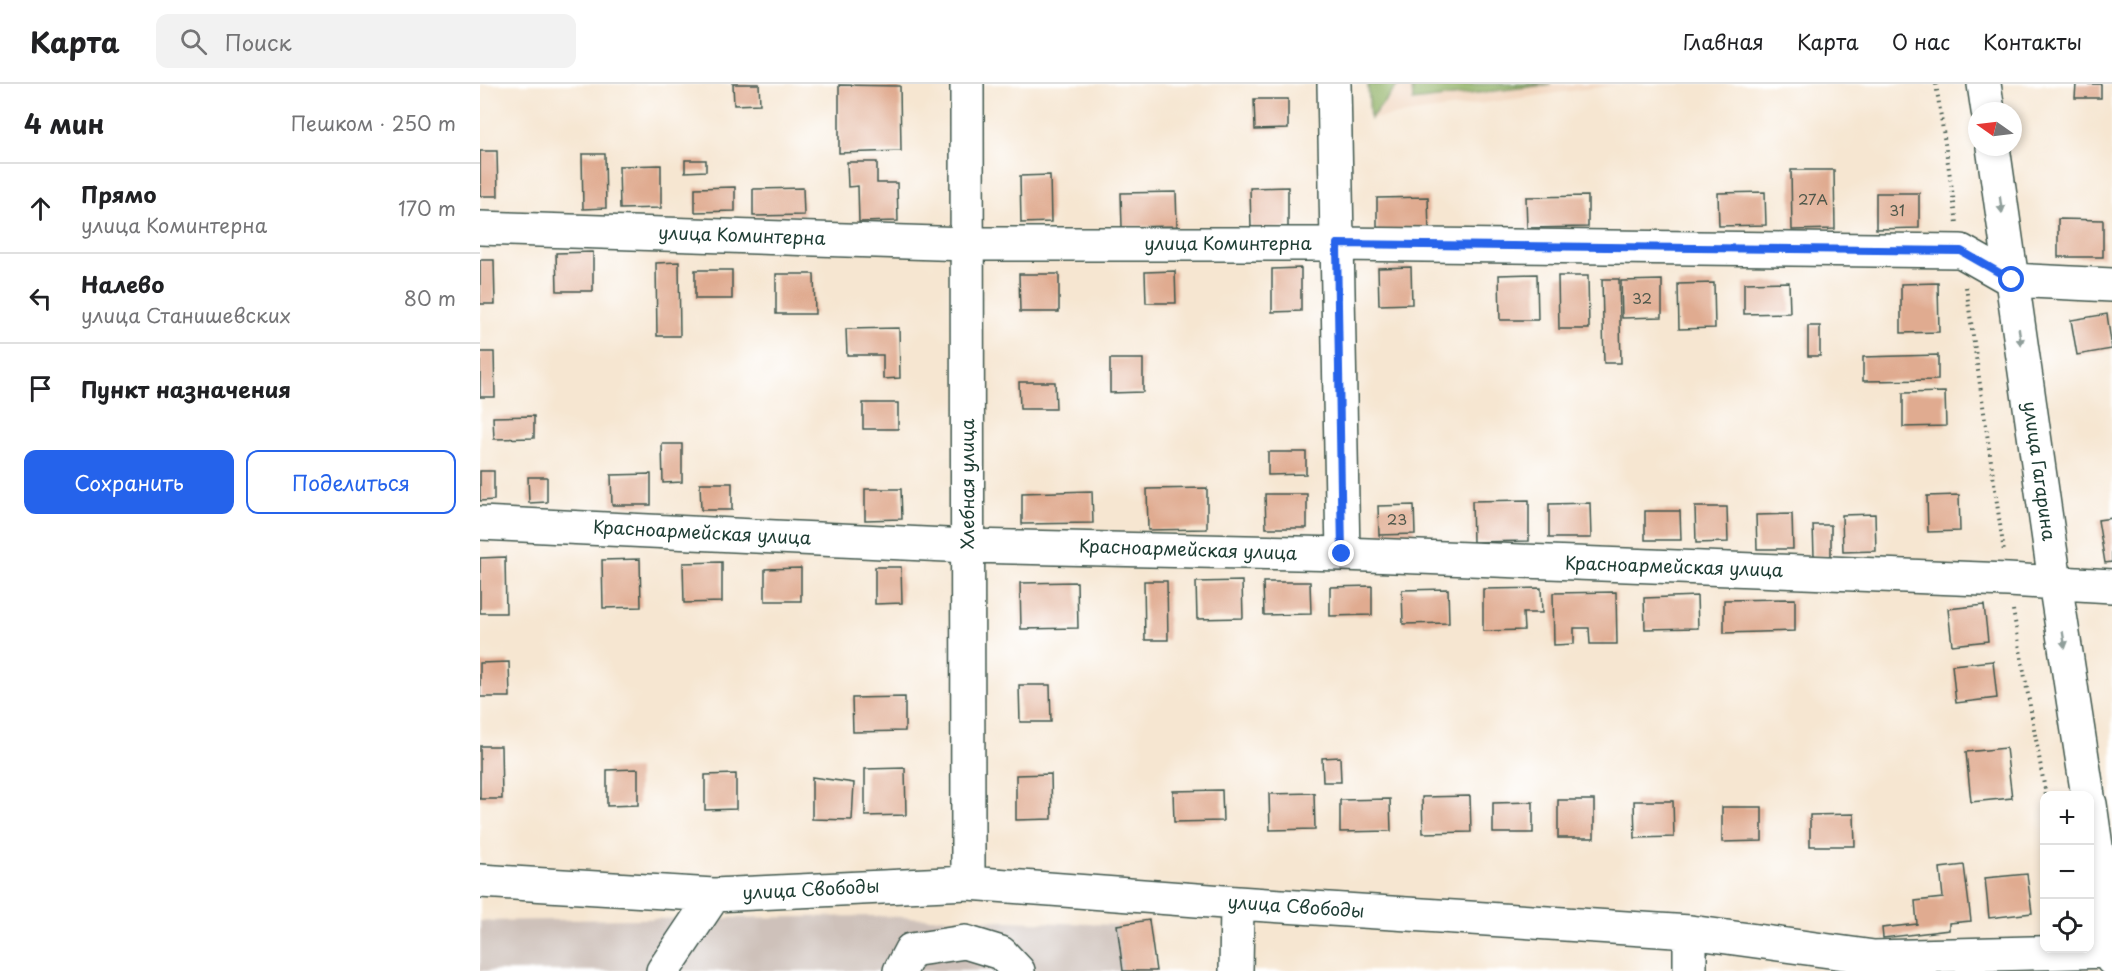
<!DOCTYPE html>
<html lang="ru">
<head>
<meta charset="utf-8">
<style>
  body { margin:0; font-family:"Playpen Sans",sans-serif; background:#f2f2f2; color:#202124 }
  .controls { position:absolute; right:18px; bottom:18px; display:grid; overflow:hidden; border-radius:12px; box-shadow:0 3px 9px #0003 }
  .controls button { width:54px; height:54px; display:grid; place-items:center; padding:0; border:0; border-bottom:2px solid #e0e0e0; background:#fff; color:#202124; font:30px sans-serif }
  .compass { position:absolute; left:1488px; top:18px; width:54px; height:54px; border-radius:50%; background:#fff; box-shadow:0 3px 9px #0003; rotate:284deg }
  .stop { position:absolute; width:18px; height:18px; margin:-14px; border:4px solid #2563eb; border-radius:50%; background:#fff }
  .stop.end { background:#2563eb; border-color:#fff; box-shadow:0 2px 6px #0008 }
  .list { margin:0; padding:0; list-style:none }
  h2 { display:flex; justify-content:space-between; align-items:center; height:78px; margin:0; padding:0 24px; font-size:26px }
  h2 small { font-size:20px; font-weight:400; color:#757577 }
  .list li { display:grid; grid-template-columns:39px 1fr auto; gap:18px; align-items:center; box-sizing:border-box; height:90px; padding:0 24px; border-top:2px solid #e0e0e0 }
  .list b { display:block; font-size:22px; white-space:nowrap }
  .list p { margin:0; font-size:20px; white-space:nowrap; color:#757577 }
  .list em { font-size:20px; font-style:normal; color:#757577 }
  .actions { display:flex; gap:12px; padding:18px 24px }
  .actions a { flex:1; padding:14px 0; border:2px solid #2563eb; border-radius:12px; text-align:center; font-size:21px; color:#2563eb }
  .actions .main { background:#2563eb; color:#fff }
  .icon { flex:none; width:33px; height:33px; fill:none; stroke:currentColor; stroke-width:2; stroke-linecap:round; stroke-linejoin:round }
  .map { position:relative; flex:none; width:1632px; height:887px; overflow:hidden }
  header { display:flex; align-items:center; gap:36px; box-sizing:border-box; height:84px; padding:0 30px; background:#fff; border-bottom:2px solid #e0e0e0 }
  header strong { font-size:28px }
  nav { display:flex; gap:33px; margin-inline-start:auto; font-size:21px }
  .search { width:420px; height:54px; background:#f2f2f2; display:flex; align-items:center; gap:15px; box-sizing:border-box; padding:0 21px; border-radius:12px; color:#757577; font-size:22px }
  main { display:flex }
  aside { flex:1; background:#fff }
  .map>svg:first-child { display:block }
  .built { fill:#f1d5bd }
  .industrial { fill:#cec1ba }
  .forest { fill:#90b165; stroke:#58774c; stroke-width:1.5 }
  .building { fill:#e0ab90 }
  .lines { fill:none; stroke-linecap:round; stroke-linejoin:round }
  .minor-casing { stroke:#3f564c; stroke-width:36 }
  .path { stroke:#3f564c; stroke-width:4; stroke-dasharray:1.5 4.5; stroke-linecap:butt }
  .minor { stroke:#fff; stroke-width:33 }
  .oneway { fill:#8f9e9a }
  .route { stroke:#2563eb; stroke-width:8 }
  .labels { text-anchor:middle; stroke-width:4.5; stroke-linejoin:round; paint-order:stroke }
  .number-label { font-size:15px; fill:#4f584b }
  .street-label { font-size:18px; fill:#1f3d34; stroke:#fff }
</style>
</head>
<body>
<header>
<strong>Карта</strong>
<div class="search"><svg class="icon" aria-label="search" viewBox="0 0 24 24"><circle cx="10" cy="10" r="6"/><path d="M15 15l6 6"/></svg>Поиск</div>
<nav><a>Главная</a><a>Карта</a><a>О нас</a><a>Контакты</a></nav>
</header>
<main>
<aside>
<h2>4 мин<small>Пешком · 250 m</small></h2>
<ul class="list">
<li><svg class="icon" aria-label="ahead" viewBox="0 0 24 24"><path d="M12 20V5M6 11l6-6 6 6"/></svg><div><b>Прямо</b><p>улица Коминтерна</p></div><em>170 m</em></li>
<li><svg class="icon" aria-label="left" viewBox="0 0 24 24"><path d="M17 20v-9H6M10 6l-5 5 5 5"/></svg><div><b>Налево</b><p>улица Станишевских</p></div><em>80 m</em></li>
<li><svg class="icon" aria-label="arrive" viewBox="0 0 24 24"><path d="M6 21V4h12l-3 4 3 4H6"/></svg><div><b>Пункт назначения</b></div></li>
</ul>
<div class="actions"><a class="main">Сохранить</a><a>Поделиться</a></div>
</aside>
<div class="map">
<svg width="1632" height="887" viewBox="0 0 1632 887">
  <rect width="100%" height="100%" fill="#fff"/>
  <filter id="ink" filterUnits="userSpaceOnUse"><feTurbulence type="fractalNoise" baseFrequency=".0167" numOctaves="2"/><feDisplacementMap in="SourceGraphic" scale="12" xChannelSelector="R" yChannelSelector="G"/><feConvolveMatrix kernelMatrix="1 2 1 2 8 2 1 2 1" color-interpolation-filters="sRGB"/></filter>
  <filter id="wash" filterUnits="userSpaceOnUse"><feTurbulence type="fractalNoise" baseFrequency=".008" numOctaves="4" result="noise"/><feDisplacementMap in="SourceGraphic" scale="24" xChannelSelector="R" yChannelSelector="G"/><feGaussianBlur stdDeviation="1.35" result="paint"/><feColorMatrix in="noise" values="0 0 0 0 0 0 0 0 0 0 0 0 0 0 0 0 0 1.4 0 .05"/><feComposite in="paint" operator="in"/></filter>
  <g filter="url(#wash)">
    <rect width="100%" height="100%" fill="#f6e6d1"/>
    <!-- built -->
    <path class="built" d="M888 0H1142L890 35Z"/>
    <!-- industrial -->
    <path class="industrial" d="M394 832 637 841 643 887H0V837Z"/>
    <!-- forest -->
    <path class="forest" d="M888 0H919L890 35Z
      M932 0H1071L933 17Z"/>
    <g id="blocks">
      <!-- building -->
      <path class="building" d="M253 0H279L280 20 254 21Z
        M1596 0H1621V14H1595Z
        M359 1 420 2 421 67 359 69Z
        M774 15H808V45L775 46Z
        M0 67H17L18 112H0Z
        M102 70H125L126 124 103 125Z
        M205 76H226V87L205 88Z
        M367 78H397V99H417L418 137 379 138 378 102 368 103Z
        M181 81V124L140 125 139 82Z
        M1311 86H1354L1355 145 1312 146Z
        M570 91 571 138 541 139 540 92Z
        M255 103V127L215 128V104Z
        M808 103V144L771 145 770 104Z
        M323 104 324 131 273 132V105Z
        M696 108 697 142 642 143 641 109Z
        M1285 108 1286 141 1239 142 1238 109Z
        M1396 109H1439V144L1396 145Z
        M1108 112V143L1047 144 1046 113Z
        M948 113 949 149 897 150V114Z
        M1578 135 1623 136V173H1578Z
        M113 168V207H77L76 169Z
        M0 176H14L15 220H0Z
        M199 178 200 252H177L176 179Z
        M931 183 932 220 899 221 898 184Z
        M821 184V227L792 228V185Z
        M215 186H252V215H215Z
        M695 187 696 219H666L665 188Z
        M296 190H334L335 230H296Z
        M539 190H579V228H540Z
        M1057 190 1058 236H1020L1019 191Z
        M1078 192H1108L1109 245H1079Z
        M1122 195H1139L1141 279H1124Z
        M1182 196V233L1142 234 1141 197Z
        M1309 198 1310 229 1264 230V199Z
        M1234 199 1235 244 1199 245 1198 200Z
        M1458 199 1459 248 1421 249V200Z
        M1627 230 1632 265 1597 271 1591 236Z
        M1328 242H1340V272H1328Z
        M419 244 420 294 403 295V271H367L366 245Z
        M0 268H14L15 313H0Z
        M1458 271V296L1383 297V273Z
        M630 275H663V308L630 309Z
        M539 298H575L576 325H540Z
        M1465 308 1466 342 1423 343V309Z
        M383 319H418V345H383Z
        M54 332V354L14 355 13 333Z
        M182 360H202V398L183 399Z
        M788 368H826V390L788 391Z
        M0 387H14V416L0 417Z
        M171 390V421H132L131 391Z
        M48 393H67V418L49 419Z
        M220 399H252V426H221Z
        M727 404V445L668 446 667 405Z
        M385 405H421L422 435 385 436Z
        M612 407 613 439 542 440V409Z
        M785 410H827V444H786Z
        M1479 411 1480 447 1448 448 1447 412Z
        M1049 416V457L993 458 992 417Z
        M1110 419 1111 454H1069V420Z
        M934 421 935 450 899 451 898 422Z
        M1215 423H1247L1248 458 1216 459Z
        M1165 427H1200L1201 456H1165Z
        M1312 430 1313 465H1277L1276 431Z
        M1395 430 1396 467 1363 468 1362 431Z
        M1632 434V478L1625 479 1618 436Z
        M1333 441H1351V472H1334Z
        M25 473 26 529H0V474Z
        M160 475 161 523 123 524 122 476Z
        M242 478V518L204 519 203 479Z
        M395 483H421L422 519 395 520Z
        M321 484V517H285V485Z
        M664 497H687L688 556H665Z
        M762 497 763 534 717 535 716 498Z
        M597 498 598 544 541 545 540 499Z
        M783 498H830L831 530 784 531Z
        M892 502V531L850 532V503Z
        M1061 504 1062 529H1043L1044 546 1003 547V505Z
        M968 505 969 539 923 540 922 506Z
        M1136 508 1137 560H1110L1109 544H1094V560L1074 561 1073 509Z
        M1217 512 1218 544 1165 545 1164 514Z
        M1315 515V547L1244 549V516Z
        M1504 521 1508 557 1472 561 1468 525Z
        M1513 577 1517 614 1476 619 1472 581Z
        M29 578 30 613H0V579Z
        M539 601H570L571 638H540Z
        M425 613V647L373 648 372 614Z
        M0 662H21L22 715H0Z
        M1526 664 1532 714 1491 718 1486 668Z
        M860 673 861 698H843L842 674Z
        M425 684 426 731 385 732V685Z
        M158 685V721L127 722V686Z
        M256 690V725L225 726V691Z
        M571 690 572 735 536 736V691Z
        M332 693 374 699 372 736 332 735Z
        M742 706 743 737 694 738 693 707Z
        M834 709 835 745 790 746 789 710Z
        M990 712 991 748 943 749 942 713Z
        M910 715 911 747 860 748V716Z
        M1078 716H1114V754H1078Z
        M1154 717H1193L1194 753 1155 754Z
        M1053 718V749H1013V719Z
        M1242 723H1282V757L1242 758Z
        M1374 730 1375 762H1330V731Z
        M1484 781 1491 837 1469 839V846L1403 854 1402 844 1437 840 1435 817 1463 814 1460 784Z
        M1547 790 1552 829 1509 834 1505 794Z
        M669 836 676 887H643L637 841Z"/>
    </g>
  </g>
  <g filter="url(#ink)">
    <use href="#blocks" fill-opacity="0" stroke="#3f564c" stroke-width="1.5"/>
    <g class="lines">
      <!-- minor casing -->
      <g class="minor-casing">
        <path id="minor" d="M487 0 488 799
          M854 0 863 470
          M1504 0 1508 27
          M1513 63 1575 498 1608 712
          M0 144 487 160H857L1481 167 1532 196 1632 201
          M0 439 488 462 863 470 1528 496 1632 502
          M1610 720 1632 875
          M0 797 234 811 488 799 757 819 1210 848 1394 873 1631 867
          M183 887 234 811
          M420 887 431 866 485 858 521 869 538 887
          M756 887 757 819
          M1210 887V848"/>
      </g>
      <!-- path -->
      <path class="path" d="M1456 0 1477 139
        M1486 203 1524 468
        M1533 526 1566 712"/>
      <!-- minor -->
      <use href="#minor" class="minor"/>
    </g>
    <!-- one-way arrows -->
    <defs><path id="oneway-solid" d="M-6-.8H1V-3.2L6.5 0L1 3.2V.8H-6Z" transform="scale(1.5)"/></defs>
    <g class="oneway">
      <use href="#oneway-solid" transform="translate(1521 121) rotate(82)"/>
      <use href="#oneway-solid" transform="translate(1540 253) rotate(82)"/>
      <use href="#oneway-solid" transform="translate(1584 556) rotate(81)"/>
    </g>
  </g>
  <g class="lines" filter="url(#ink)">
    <!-- route -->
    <path class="route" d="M862 470 857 160 1481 167 1532 196"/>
  </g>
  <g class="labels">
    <!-- number labels -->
    <g class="number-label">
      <text x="1333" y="121">27А</text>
      <text x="1417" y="132">31</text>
      <text x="1162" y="220">32</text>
      <text x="917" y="441">23</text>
    </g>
    <!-- street labels -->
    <g class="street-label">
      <text transform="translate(262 152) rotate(2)" y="6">улица Коминтерна</text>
      <text x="748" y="166">улица Коминтерна</text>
      <text transform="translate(1559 387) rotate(82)" y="6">улица Гагарина</text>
      <text transform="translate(488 400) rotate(-90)" y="6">Хлебная улица</text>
      <text transform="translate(222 449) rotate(3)" y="6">Красноармейская улица</text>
      <text transform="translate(708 466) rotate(2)" y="6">Красноармейская улица</text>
      <text transform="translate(1194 483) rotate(2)" y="6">Красноармейская улица</text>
      <text transform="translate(331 806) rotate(-3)" y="6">улица Свободы</text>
      <text transform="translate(816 823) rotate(4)" y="6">улица Свободы</text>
    </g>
  </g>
</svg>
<div class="controls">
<button>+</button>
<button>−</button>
<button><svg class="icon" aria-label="locate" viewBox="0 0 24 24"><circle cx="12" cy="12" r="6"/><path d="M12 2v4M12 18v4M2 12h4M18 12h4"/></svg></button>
</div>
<svg class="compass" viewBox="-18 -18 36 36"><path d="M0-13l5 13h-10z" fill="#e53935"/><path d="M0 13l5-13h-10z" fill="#757577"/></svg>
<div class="stop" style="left:1532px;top:196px"></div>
<div class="stop end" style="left:862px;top:470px"></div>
</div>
</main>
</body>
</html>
